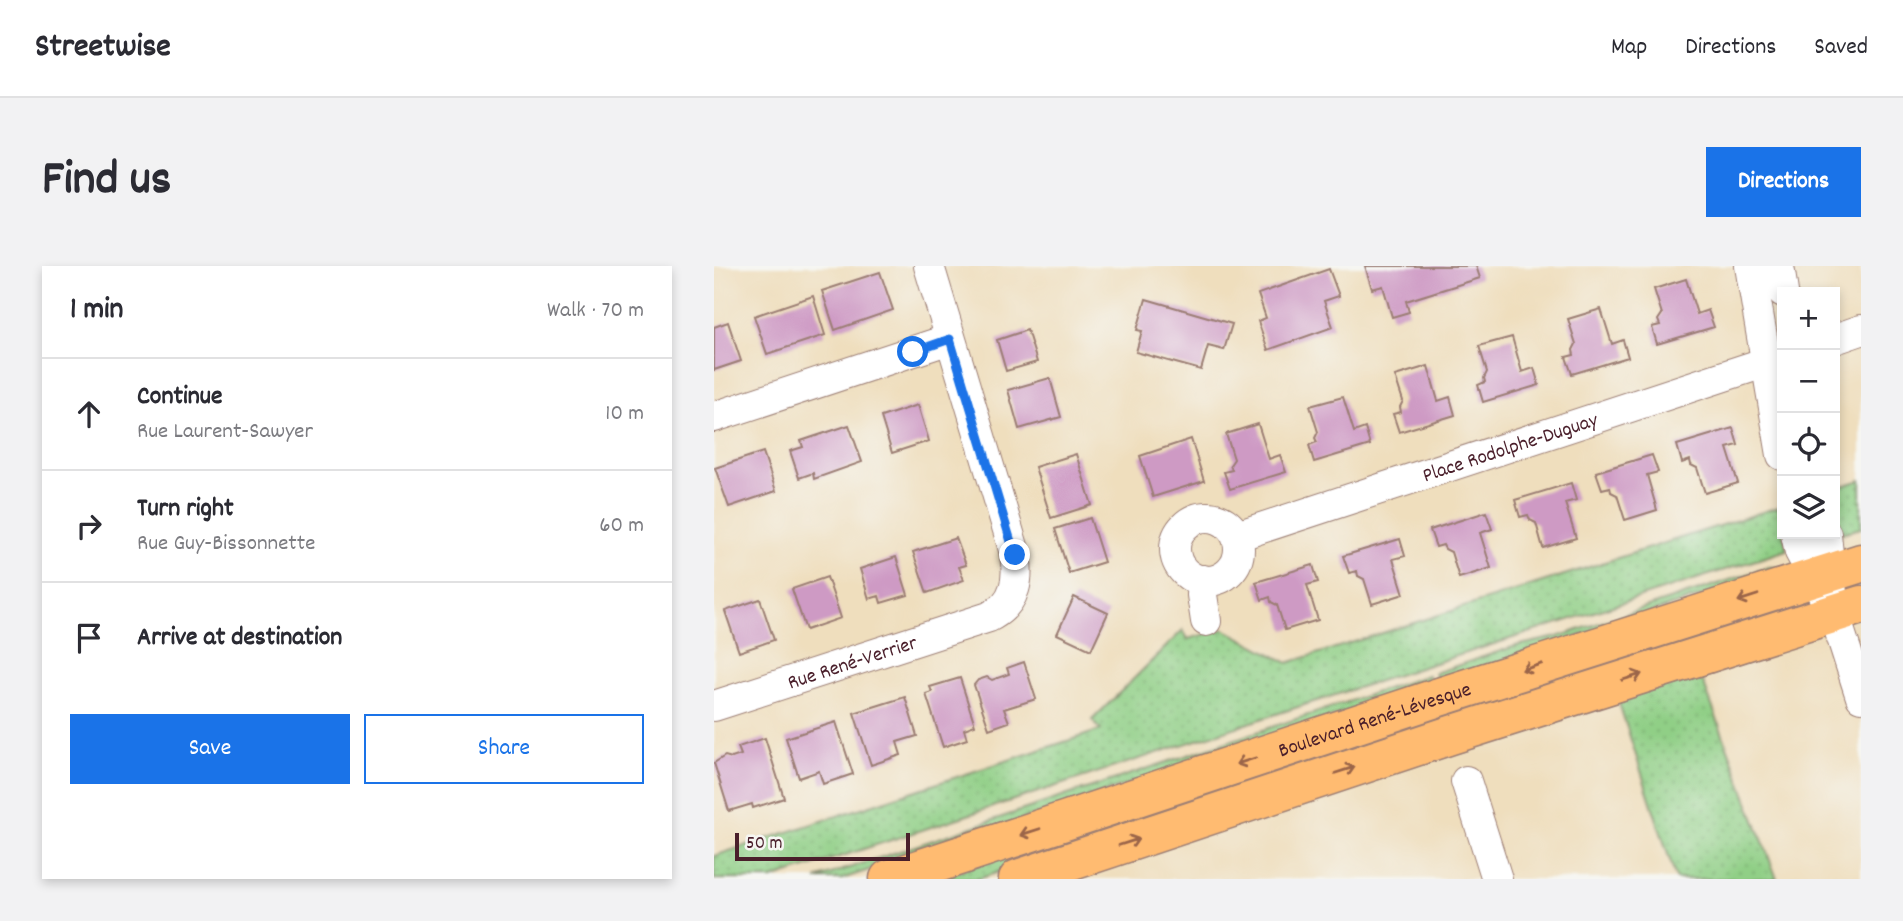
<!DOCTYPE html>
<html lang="en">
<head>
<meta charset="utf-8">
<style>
  body { margin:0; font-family:Dekko,sans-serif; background:#f2f2f3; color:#2b2b33 }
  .controls { position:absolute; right:21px; top:21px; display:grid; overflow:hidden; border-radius:0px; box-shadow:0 4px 10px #0003 }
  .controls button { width:63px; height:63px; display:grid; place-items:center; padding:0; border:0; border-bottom:2px solid #e1e1e2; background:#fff; color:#2b2b33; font:35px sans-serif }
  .scale { position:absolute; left:21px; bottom:18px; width:175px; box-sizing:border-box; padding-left:7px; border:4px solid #4a1f2b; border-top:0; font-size:19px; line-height:24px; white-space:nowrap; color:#4a1f2b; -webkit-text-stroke:5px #f6f6f2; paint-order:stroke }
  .stop { position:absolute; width:21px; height:21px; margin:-16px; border:5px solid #1a73e8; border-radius:50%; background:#fff }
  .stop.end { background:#1a73e8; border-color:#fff; box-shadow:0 2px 7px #0008 }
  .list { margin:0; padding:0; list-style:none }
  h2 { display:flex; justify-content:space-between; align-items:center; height:91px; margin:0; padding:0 28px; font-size:30px }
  h2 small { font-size:23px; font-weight:400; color:#7c7c81 }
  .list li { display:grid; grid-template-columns:46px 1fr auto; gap:21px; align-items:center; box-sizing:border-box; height:112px; padding:0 28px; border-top:2px solid #e1e1e2 }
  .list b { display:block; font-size:26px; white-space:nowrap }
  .list p { margin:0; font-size:23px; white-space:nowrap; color:#7c7c81 }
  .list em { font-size:23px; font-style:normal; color:#7c7c81 }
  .actions { display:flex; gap:14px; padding:21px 28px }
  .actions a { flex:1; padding:16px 0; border:2px solid #1a73e8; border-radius:0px; text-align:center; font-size:24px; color:#1a73e8 }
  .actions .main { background:#1a73e8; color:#fff }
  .icon { flex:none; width:38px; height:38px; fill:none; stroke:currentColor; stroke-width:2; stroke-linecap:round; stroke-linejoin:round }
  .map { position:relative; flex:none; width:1147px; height:613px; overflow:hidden; border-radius:0px }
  header { display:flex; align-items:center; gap:42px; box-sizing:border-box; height:98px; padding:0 35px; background:#fff; border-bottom:2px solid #e1e1e2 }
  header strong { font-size:33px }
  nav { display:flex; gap:38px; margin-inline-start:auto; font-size:24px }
  .intro { display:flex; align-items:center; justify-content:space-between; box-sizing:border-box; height:168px; padding:0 42px }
  h1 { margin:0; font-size:49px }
  .button { padding:18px 32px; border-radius:0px; background:#1a73e8; color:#fff; font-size:24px; font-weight:700 }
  main { display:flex; gap:42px; padding:0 42px }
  aside { flex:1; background:#fff; border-radius:0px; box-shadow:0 4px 10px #0003 }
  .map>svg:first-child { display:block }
  .grass { fill:url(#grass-dots); stroke:#6d7758; stroke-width:2 }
  .building { fill:#ce9ac4 }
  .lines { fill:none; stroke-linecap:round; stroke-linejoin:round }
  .minor-casing { stroke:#9c7e74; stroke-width:32 }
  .major-casing { stroke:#9c7e74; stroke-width:41 }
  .minor { stroke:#fff; stroke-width:30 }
  .major { stroke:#ffbb71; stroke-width:38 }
  .oneway { stroke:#9b654a }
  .route { stroke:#1a73e8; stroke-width:9 }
  .labels { text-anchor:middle; stroke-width:5; stroke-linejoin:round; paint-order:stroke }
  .street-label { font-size:21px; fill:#4a1f2b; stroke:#f6f6f2 }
</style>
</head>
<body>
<header>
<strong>Streetwise</strong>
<nav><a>Map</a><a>Directions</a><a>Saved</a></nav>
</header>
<div class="intro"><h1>Find us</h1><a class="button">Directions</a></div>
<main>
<aside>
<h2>1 min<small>Walk · 70 m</small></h2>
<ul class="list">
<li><svg class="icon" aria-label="ahead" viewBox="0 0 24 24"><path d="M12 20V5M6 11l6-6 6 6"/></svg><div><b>Continue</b><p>Rue Laurent-Sawyer</p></div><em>10 m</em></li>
<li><svg class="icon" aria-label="right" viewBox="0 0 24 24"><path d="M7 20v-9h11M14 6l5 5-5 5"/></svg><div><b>Turn right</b><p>Rue Guy-Bissonnette</p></div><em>60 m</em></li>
<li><svg class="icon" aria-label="arrive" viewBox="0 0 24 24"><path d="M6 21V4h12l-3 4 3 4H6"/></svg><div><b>Arrive at destination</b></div></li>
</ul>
<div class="actions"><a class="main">Save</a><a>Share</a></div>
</aside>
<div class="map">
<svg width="1147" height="613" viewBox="0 0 1147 613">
  <defs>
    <pattern id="grass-dots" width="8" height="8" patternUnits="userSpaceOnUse" patternTransform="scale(1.75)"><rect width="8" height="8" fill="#90cf86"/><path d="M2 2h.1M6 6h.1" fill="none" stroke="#7eb174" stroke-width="1.8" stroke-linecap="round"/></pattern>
  </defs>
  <rect width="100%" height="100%" fill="#f6f6f2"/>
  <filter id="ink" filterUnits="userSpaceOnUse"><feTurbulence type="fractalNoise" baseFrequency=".0143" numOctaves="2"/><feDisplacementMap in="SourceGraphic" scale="14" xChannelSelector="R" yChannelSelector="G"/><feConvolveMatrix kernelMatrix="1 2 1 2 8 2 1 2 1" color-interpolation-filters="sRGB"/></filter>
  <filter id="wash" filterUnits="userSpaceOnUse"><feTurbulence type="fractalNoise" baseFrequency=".00686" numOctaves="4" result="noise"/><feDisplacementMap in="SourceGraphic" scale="28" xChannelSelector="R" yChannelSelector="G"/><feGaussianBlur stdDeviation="1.57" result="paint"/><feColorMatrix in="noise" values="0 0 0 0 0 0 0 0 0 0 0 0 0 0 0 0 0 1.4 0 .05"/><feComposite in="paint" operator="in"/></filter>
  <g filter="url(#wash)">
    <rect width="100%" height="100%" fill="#efdebd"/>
    <!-- grass -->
    <path class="grass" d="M1147 214V262L1127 267 1121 259V222Z
      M1064 241 1073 284 590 439 58 613H0V590L387 464 378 454 469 364 474 373 510 363 574 397Z
      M1055 301H1064L1058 307 724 416 721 407 802 380 843 371Z
      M985 405 1063 613H962L903 431Z
      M714 409 717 418 128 613H102Z
      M725 445 729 459 264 613H221Z"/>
    <g id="blocks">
      <!-- building -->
      <path class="building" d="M651 0H762L766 12 692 35 695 46 678 51 669 20 658 23Z
        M615 3 625 30 610 35 619 61 554 84 544 55 552 52 544 28Z
        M166 6 179 44 121 64 108 25Z
        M972 13 983 48 994 44 1000 61 943 78 938 61 946 59 944 54 948 48 940 23Z
        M99 30 111 69 53 88 40 50Z
        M432 33 518 58 510 84 494 80 487 104 422 86 428 65 423 64Z
        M887 43 898 78 909 74 914 91 858 108 852 91 860 89 859 84 862 78 854 53Z
        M14 56 27 95 0 104V61Z
        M313 64 323 96 292 105 283 74Z
        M798 71 808 106 820 102 825 119 769 136 764 119 771 116 770 112 773 106 765 80Z
        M714 100 724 135 736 131 741 149 685 166 679 148 687 146 686 141 689 135 681 110Z
        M336 112 347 151 305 163 294 124Z
        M629 131 640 166 651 162 656 179 600 196 595 179 603 176 601 172 604 166 596 140Z
        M204 139 215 175 178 187 167 151Z
        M544 158 555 193 566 189 572 206 516 223 510 206 518 204 516 199 520 193 512 168Z
        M135 159 148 196 100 213 99 207 85 212 76 185 89 181 87 175Z
        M1019 162 1024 179 1013 182 1024 217 991 227 983 202 977 199 976 194 968 197 963 179Z
        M477 173 490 215 439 231 426 190Z
        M49 186 62 225 15 241 1 202Z
        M362 188 378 239 337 252 321 201Z
        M938 189 944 206 933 209 943 244 911 254 903 229 897 226 896 221 888 223 882 206Z
        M857 217 862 234 851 237 862 272 829 282 822 257 816 254 814 249 806 251 801 234Z
        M772 246 778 263 766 267 777 302 745 312 737 286 731 283 729 279 722 281 716 264Z
        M376 252 390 296 355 307 341 263Z
        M242 272 252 299 245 301 250 314 213 327 199 286Z
        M686 273 691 290 679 293 690 328 658 338 650 313 644 310 643 305 635 307 629 290Z
        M182 291 194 329 167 337 165 330 155 333 146 303Z
        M599 299 604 316 593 319 604 354 571 364 563 339 557 336 556 331 548 334 542 316Z
        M113 311 127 352 92 364 78 323Z
        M360 331 394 347 377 384 343 368Z
        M46 333 60 374 25 386 11 345Z
        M310 396 322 433 290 443 295 456 275 463 260 419 264 414 273 411 278 414 295 408 293 402Z
        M246 412 261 459 250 463 253 473 229 481 212 428 218 426 216 421Z
        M191 431 203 470 183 476 187 489 157 499 140 447Z
        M122 456 139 508 109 518 105 505 85 512 72 472Z
        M51 472 70 532 39 542 38 538 15 545 0 497 11 490 18 492 27 489 24 481Z"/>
    </g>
  </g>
  <g filter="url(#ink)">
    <use href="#blocks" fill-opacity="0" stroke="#9c7e74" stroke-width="2"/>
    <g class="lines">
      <!-- minor casing -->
      <g class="minor-casing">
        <g id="minor">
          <path d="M1036 0 1068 189"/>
          <path d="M1065 0 1069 26"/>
          <path d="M1121 73 1147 64"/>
          <path d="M0 151 236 73"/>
          <circle cx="493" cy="283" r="32"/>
          <path d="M1082 268 1086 286 1109 329"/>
          <path d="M1112 268 1120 347 1147 431"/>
          <path id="s1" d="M523 270 1068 91"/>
          <path d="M489 314 488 329 492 355"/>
          <path id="s2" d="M0 440 275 351C303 337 306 311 300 284L215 0"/>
          <path d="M752 515 783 613"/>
        </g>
      </g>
      <!-- major casing -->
      <g class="major-casing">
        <g id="major">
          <path id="s3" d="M175 613 725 431 1147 297"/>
          <path d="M304 613 737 469 1147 339"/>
        </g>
      </g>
      <!-- minor -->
      <use href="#minor" class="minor"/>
      <!-- major -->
      <use href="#major" class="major"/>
    </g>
    <!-- one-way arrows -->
    <defs><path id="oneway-shaft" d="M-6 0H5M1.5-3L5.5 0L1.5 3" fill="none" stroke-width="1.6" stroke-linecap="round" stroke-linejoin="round" transform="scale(1.75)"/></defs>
    <g class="oneway">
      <use href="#oneway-shaft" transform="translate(1034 332) rotate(162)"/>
      <use href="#oneway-shaft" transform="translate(818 401) rotate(162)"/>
      <use href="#oneway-shaft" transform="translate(918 411) rotate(-18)"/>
      <use href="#oneway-shaft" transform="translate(532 495) rotate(162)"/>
      <use href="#oneway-shaft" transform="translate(631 504) rotate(-18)"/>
      <use href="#oneway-shaft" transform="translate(316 566) rotate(162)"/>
      <use href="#oneway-shaft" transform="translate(415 576) rotate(-18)"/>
    </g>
  </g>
  <g class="lines" filter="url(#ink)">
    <!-- route -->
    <path class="route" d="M199 86 236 73 301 289"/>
  </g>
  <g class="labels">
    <!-- street labels -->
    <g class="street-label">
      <text dy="7" stroke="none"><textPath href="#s1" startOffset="287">Place Rodolphe-Duguay</textPath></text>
      <text dy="7" stroke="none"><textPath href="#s2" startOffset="145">Rue René-Verrier</textPath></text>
      <text dy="7" stroke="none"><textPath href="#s3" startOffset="511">Boulevard René-Lévesque</textPath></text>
    </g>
  </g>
</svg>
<div class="controls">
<button>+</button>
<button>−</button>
<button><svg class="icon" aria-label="locate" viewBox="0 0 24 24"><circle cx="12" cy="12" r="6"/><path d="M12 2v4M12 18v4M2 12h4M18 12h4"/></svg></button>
<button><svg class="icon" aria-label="layers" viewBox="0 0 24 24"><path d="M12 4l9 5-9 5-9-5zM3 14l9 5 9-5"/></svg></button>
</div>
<div class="scale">50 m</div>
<div class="stop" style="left:199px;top:86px"></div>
<div class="stop end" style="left:301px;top:289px"></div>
</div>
</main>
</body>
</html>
